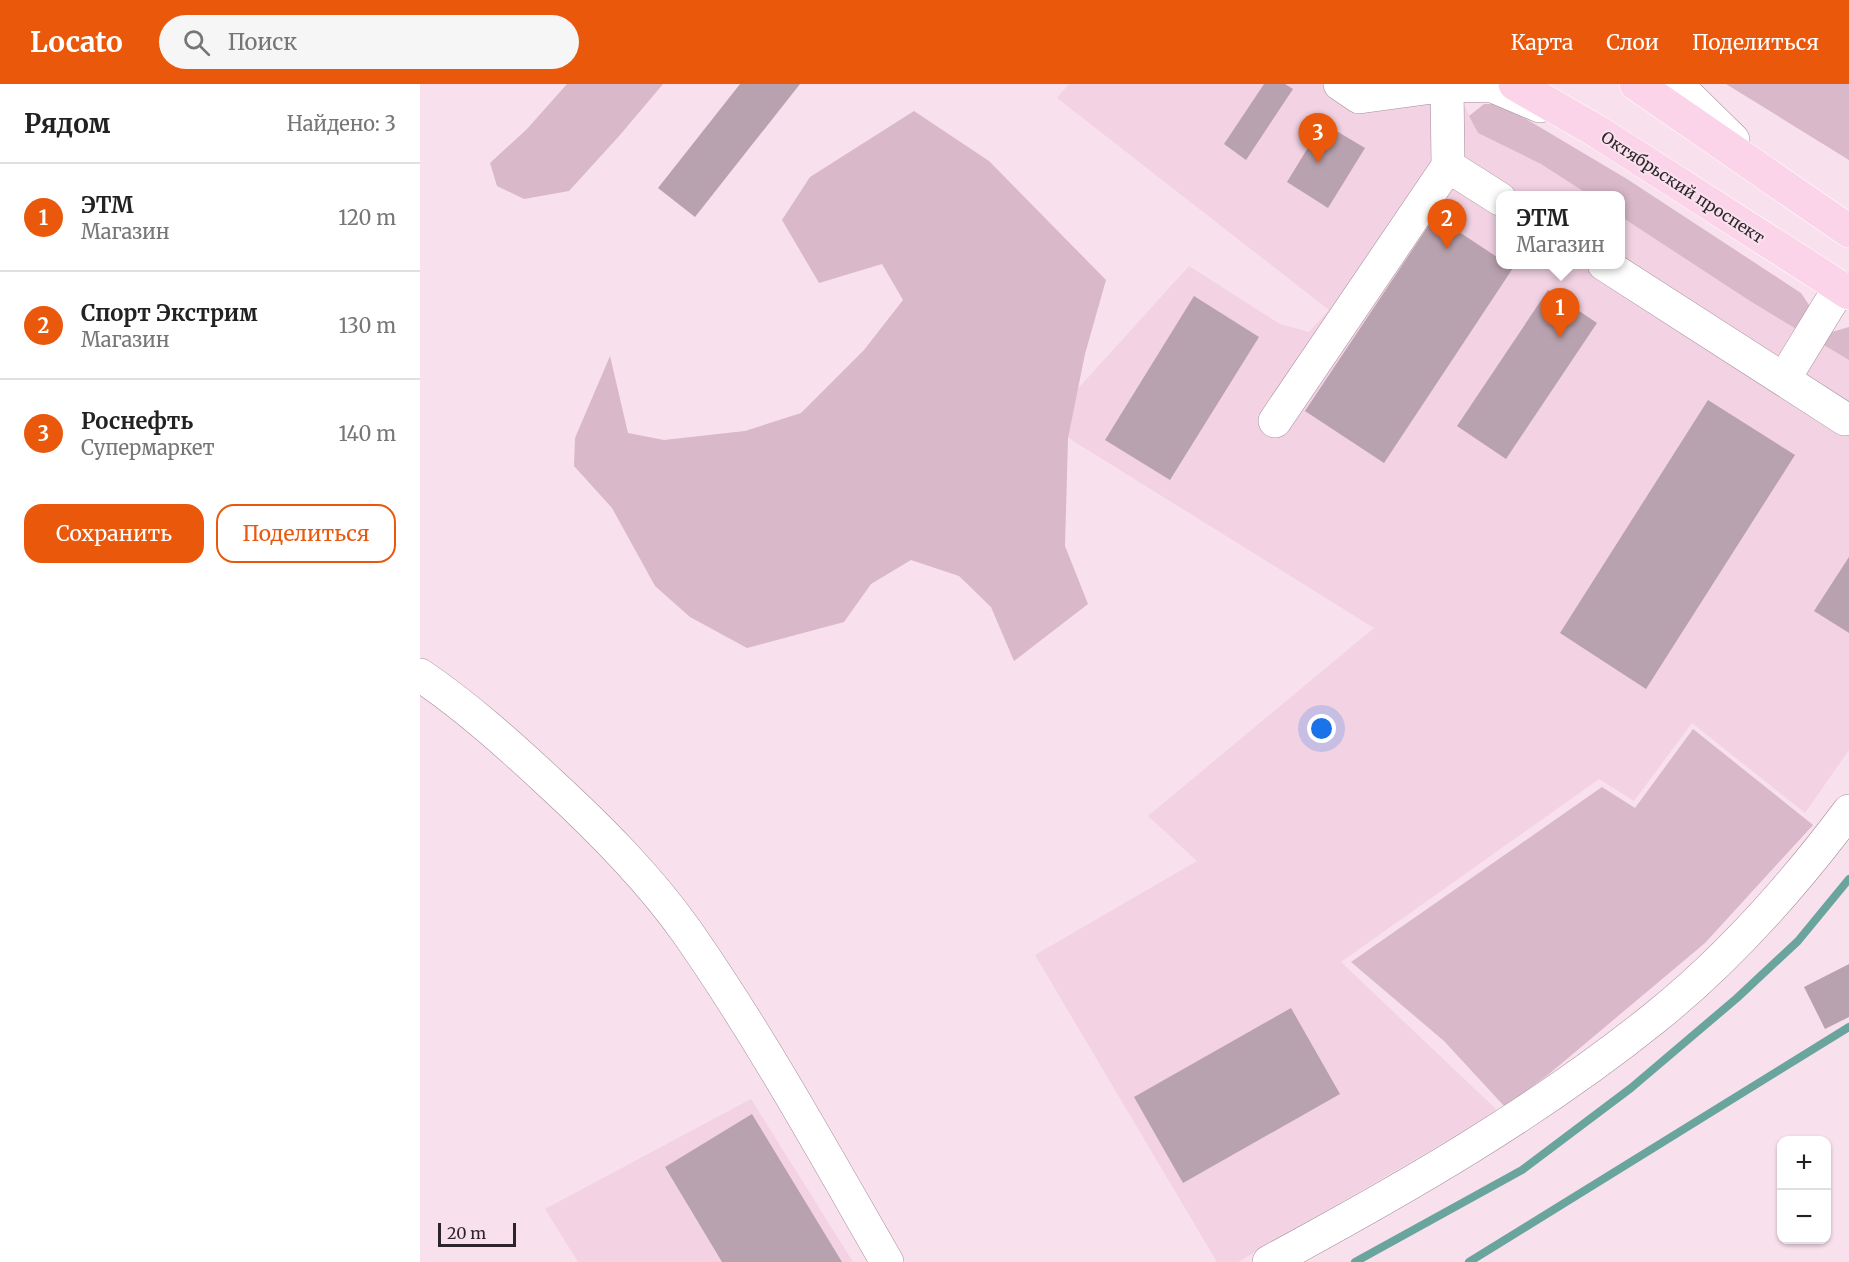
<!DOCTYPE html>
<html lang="ru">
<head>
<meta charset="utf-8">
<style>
  body { margin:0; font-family:Merriweather,serif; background:#f6f6f6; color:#222 }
  .controls { position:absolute; right:18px; bottom:18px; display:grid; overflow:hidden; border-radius:12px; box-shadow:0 2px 4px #0004 }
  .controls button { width:54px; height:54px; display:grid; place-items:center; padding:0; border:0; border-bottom:2px solid #e0e0e0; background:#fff; color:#222; font:30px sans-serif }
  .scale { position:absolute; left:18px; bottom:15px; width:78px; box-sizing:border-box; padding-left:6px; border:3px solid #2d2429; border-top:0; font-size:16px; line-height:21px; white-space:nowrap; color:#2d2429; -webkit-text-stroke:4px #f9e0ed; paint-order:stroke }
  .you { position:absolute; left:902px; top:645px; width:21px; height:21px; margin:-15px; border:4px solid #fff; border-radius:50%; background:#1a73e8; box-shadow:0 0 0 9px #1a73e833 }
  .badge { display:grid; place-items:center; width:39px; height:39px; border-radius:50%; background:#ea580c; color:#fff; font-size:20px; font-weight:700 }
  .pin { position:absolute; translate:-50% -50px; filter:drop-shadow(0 2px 3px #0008) }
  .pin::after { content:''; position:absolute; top:32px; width:21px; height:18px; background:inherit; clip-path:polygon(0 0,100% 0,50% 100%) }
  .popup { position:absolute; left:1076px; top:107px; width:129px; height:78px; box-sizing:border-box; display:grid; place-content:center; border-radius:12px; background:#fff; filter:drop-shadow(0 2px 4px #0005); font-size:20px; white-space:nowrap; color:#767676 }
  .popup b { font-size:22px; color:#222 }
  .popup::after { content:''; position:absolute; left:50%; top:100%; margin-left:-12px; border:12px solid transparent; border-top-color:#fff }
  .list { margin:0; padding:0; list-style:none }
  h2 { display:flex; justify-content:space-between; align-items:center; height:78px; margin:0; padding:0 24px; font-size:26px }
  h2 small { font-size:20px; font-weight:400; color:#767676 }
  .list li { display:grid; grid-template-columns:39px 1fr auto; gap:18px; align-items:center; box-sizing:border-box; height:108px; padding:0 24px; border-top:2px solid #e0e0e0 }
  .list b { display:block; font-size:22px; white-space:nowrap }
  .list p { margin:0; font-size:20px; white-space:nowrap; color:#767676 }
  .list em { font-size:20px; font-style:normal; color:#767676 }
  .actions { display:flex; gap:12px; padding:18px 24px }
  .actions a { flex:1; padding:14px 0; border:2px solid #ea580c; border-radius:18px; text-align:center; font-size:21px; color:#ea580c }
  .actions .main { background:#ea580c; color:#fff }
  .icon { flex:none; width:33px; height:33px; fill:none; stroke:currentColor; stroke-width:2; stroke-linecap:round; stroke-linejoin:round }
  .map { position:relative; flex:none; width:1429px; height:1178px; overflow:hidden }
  header { display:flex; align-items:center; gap:36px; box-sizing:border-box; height:84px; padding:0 30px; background:#ea580c; color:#fff }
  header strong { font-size:28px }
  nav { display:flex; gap:33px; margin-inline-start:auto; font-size:21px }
  .search { width:420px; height:54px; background:#f6f6f6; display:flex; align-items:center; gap:15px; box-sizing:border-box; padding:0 21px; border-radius:33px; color:#767676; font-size:22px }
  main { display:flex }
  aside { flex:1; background:#fff }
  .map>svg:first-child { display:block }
  .built { fill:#f2d2e3 }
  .green { fill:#d8b8c9 }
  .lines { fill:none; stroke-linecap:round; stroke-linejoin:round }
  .stream { stroke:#6aa59d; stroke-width:8 }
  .building { fill:#b9a2af }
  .minor-casing { stroke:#a48e9a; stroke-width:34 }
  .major-casing { stroke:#fff; stroke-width:34 }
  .minor { stroke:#fff; stroke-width:33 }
  .major { stroke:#fbd4e9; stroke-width:33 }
  .labels { text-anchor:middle; stroke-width:4.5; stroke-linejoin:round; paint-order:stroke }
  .street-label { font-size:16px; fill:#2d2429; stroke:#f9e0ed }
</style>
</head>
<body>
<header>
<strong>Locato</strong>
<div class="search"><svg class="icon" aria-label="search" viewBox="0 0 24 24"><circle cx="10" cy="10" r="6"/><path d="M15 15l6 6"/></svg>Поиск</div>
<nav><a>Карта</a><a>Слои</a><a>Поделиться</a></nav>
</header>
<main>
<aside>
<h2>Рядом<small>Найдено: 3</small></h2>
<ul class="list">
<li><span class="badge">1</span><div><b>ЭТМ</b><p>Магазин</p></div><em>120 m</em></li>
<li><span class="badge">2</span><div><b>Спорт Экстрим</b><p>Магазин</p></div><em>130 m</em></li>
<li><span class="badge">3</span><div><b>Роснефть</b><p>Супермаркет</p></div><em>140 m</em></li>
</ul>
<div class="actions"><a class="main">Сохранить</a><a>Поделиться</a></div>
</aside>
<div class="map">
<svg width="1429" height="1178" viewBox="0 0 1429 1178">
  <rect width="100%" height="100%" fill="#f9e0ed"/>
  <!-- built -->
  <path class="built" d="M649 0H1034L1058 49 1121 80 1169 111 1080 112V180H1200V132L1330 217 1429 276V666L1385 729 1272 639 1214 717 1179 695 921 878 1078 1027 818 1178H797L615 871 777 777 728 732 954 544 626 340 769 182 860 240 889 248 909 226 637 14Z
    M331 1015 433 1178H158L125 1125Z"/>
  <!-- green -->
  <path class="green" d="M147 0H243L200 51 149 107 104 115 77 102 70 79 107 45Z
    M1306 0H1429V76Z
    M1064 20H1081L1207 95 1381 209 1389 221 1378 246 1330 217 1200 132V112L1169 111 1121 80 1058 49 1049 32Z
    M494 27 569 77 686 196 665 270 648 354 645 462 668 520 594 577 571 523 539 492 491 476 451 500 424 538 327 564 270 533 235 502 192 424 154 382 155 354 190 272 208 349 244 356 325 347 381 329 444 266 483 216 462 180 399 199 362 136 390 93Z
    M1429 243V276L1402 260 1412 248Z
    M1273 645 1393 741 1285 859 1129 990 1085 1023 1024 957 931 878 1182 703 1215 724Z"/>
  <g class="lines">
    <!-- stream -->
    <path class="stream" d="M935 1178 1102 1086 1211 1004 1317 914 1378 857 1429 795
      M1049 1178 1429 943"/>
  </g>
  <!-- building -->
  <path class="building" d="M320 0H380L275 133 238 104Z
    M844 0H865L873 5 826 76 804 60Z
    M903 39 945 64 908 124 867 98Z
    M1015 132 1080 175V180H1088L1093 184 964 379 885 327Z
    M1128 206 1177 239 1086 375 1037 342Z
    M774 212 839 253 750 396 685 356Z
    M1288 316 1375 371 1226 605 1140 549Z
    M1429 473V549L1394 527Z
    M1429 880V933L1405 945 1384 903Z
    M871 924 920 1010 763 1099 714 1013Z
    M332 1030 422 1178H302L245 1083Z"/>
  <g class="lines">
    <!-- minor casing -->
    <g class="minor-casing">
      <path id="minor" d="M920 0 939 13 1027 1 1073 2 1120 22
        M1256 0 1313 56
        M1028 82 1080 115
        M1184 180 1425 335
        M1364 295 1420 203
        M855 337 1028 82 1027 1
        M0 591C47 623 88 660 129 698 179 744 228 793 267 848 341 954 403 1067 467 1178
        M849 1178C984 1105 1117 1029 1237 932 1310 873 1373 802 1429 727"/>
    </g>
    <!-- major casing -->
    <g class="major-casing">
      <path id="major" d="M1095 0 1178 48 1429 209
        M1216 0 1429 147"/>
    </g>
    <!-- minor -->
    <use href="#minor" class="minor"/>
    <!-- major -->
    <use href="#major" class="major"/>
  </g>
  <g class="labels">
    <!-- street labels -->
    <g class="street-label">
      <text transform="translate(1263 103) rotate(33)" y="6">Октябрьский проспект</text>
    </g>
  </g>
</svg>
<div class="controls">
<button>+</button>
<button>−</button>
</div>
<div class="scale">20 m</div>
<div class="you"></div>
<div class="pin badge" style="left:1140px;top:254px">1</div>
<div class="popup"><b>ЭТМ</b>Магазин</div>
<div class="pin badge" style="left:1027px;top:165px">2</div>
<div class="pin badge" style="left:898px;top:79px">3</div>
</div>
</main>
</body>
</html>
